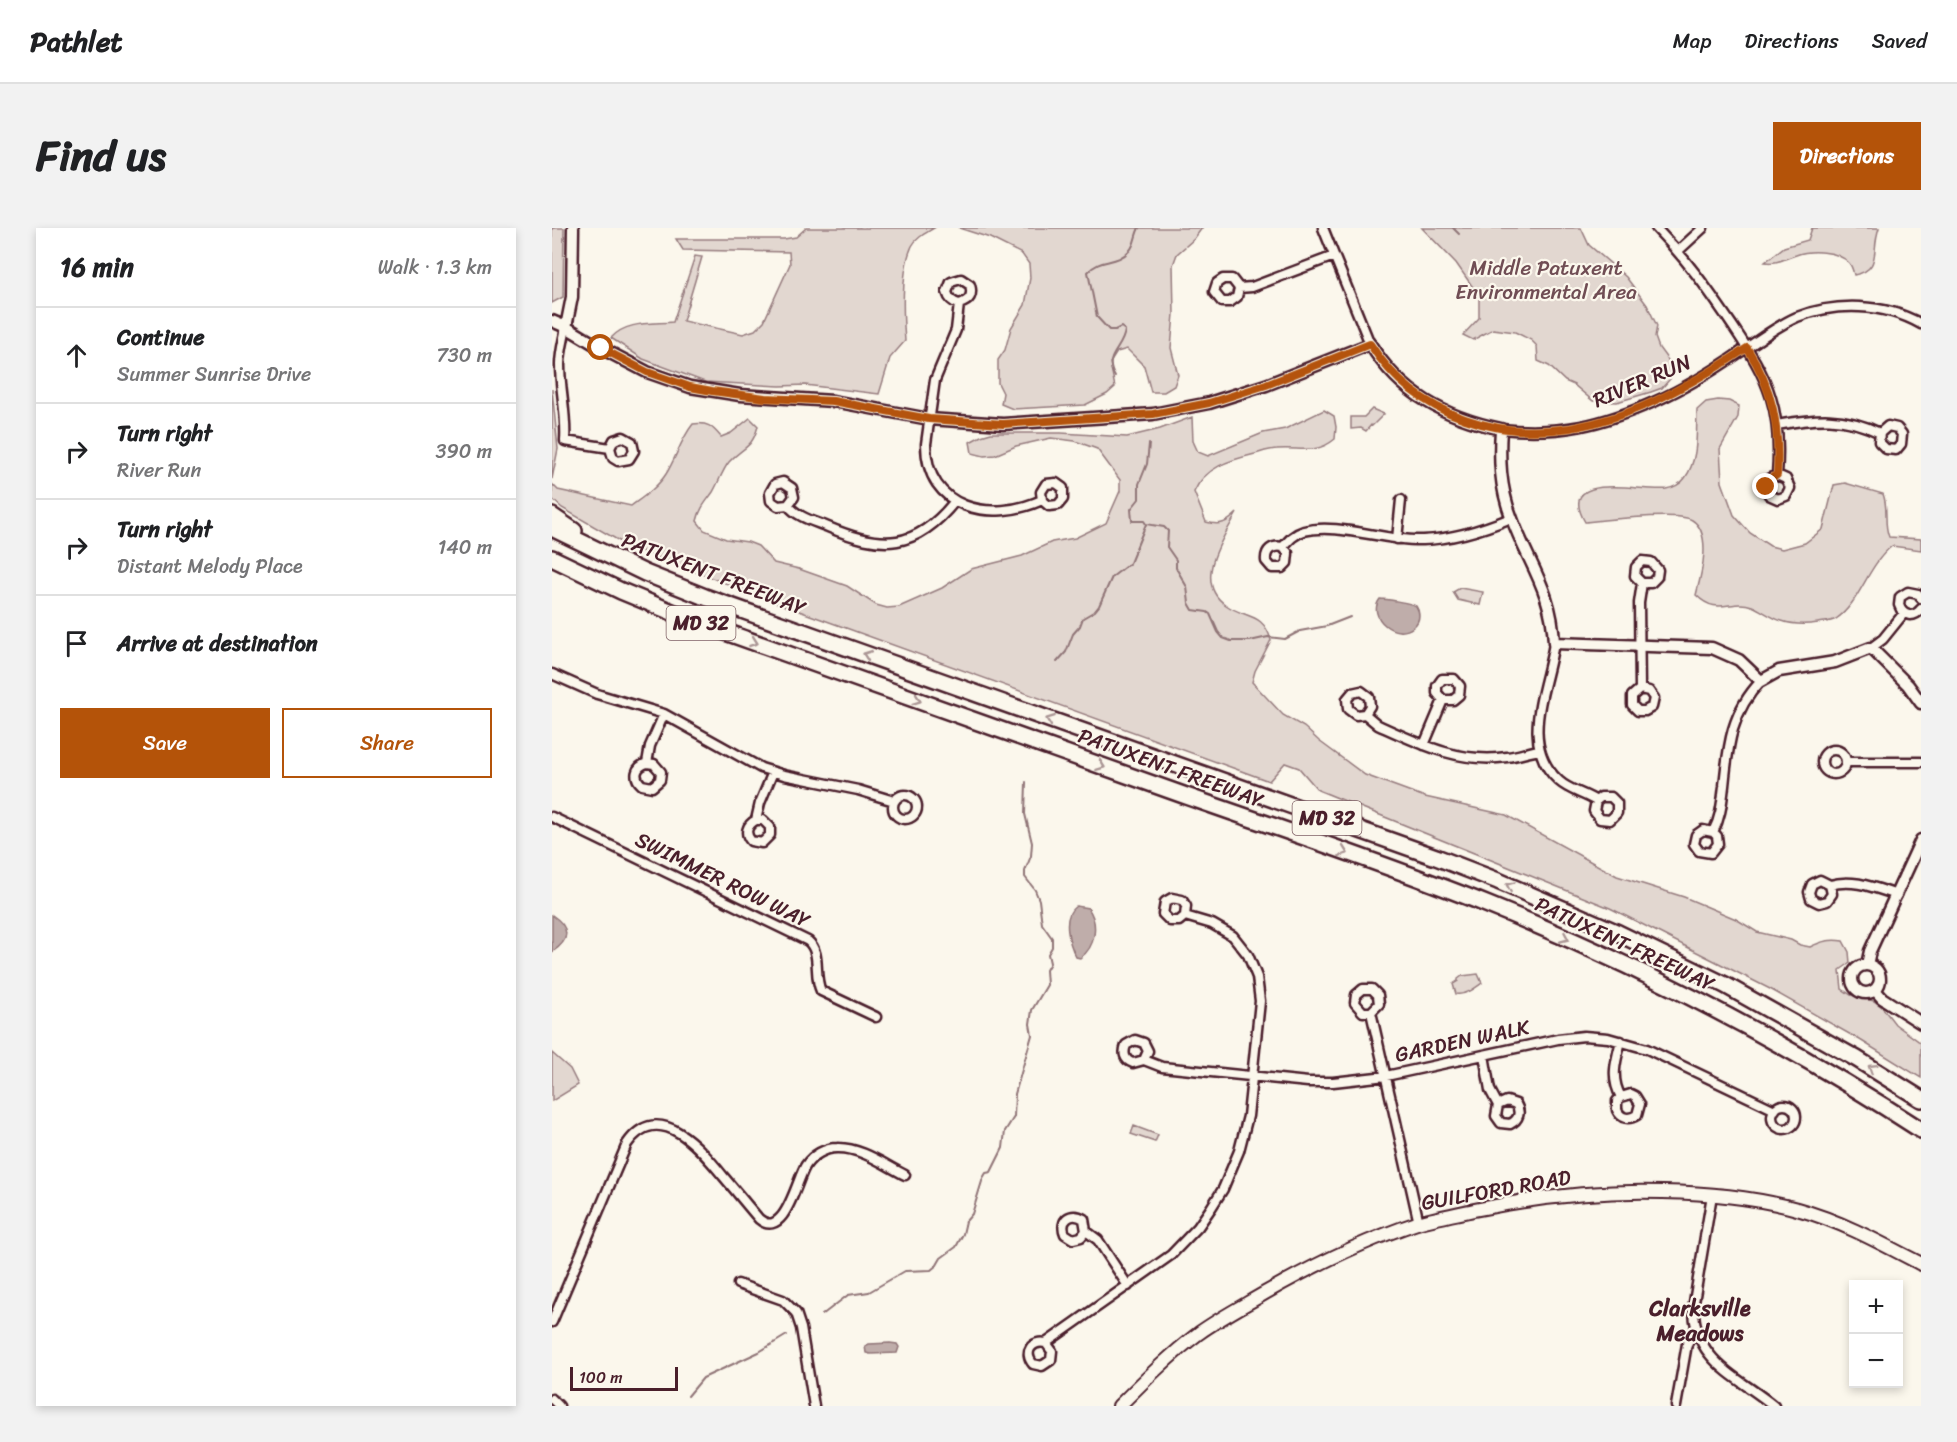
<!DOCTYPE html>
<html lang="en">
<head>
<meta charset="utf-8">
<style>
  body { margin:0; font-family:Sriracha,sans-serif; background:#f2f2f2; color:#202124 }
  .controls { position:absolute; right:18px; bottom:18px; display:grid; overflow:hidden; border-radius:0px; box-shadow:0 3px 9px #0003 }
  .controls button { width:54px; height:54px; display:grid; place-items:center; padding:0; border:0; border-bottom:2px solid #e0e0e0; background:#fff; color:#202124; font:30px sans-serif }
  .scale { position:absolute; left:18px; bottom:15px; width:108px; box-sizing:border-box; padding-left:6px; border:3px solid #4a1f2b; border-top:0; font-size:16px; line-height:21px; white-space:nowrap; color:#4a1f2b; -webkit-text-stroke:4px #fbf7ec; paint-order:stroke }
  .stop { position:absolute; width:18px; height:18px; margin:-14px; border:4px solid #b45309; border-radius:50%; background:#fff }
  .stop.end { background:#b45309; border-color:#fff; box-shadow:0 2px 6px #0008 }
  .list { margin:0; padding:0; list-style:none }
  h2 { display:flex; justify-content:space-between; align-items:center; height:78px; margin:0; padding:0 24px; font-size:26px }
  h2 small { font-size:20px; font-weight:400; color:#757577 }
  .list li { display:grid; grid-template-columns:39px 1fr auto; gap:18px; align-items:center; box-sizing:border-box; height:96px; padding:0 24px; border-top:2px solid #e0e0e0 }
  .list b { display:block; font-size:22px; white-space:nowrap }
  .list p { margin:0; font-size:20px; white-space:nowrap; color:#757577 }
  .list em { font-size:20px; font-style:normal; color:#757577 }
  .actions { display:flex; gap:12px; padding:18px 24px }
  .actions a { flex:1; padding:14px 0; border:2px solid #b45309; border-radius:0px; text-align:center; font-size:21px; color:#b45309 }
  .actions .main { background:#b45309; color:#fff }
  .icon { flex:none; width:33px; height:33px; fill:none; stroke:currentColor; stroke-width:2; stroke-linecap:round; stroke-linejoin:round }
  .map { position:relative; flex:none; width:1369px; height:1178px; overflow:hidden; border-radius:0px }
  header { display:flex; align-items:center; gap:36px; box-sizing:border-box; height:84px; padding:0 30px; background:#fff; border-bottom:2px solid #e0e0e0 }
  header strong { font-size:28px }
  nav { display:flex; gap:33px; margin-inline-start:auto; font-size:21px }
  .intro { display:flex; align-items:center; justify-content:space-between; box-sizing:border-box; height:144px; padding:0 36px }
  h1 { margin:0; font-size:42px }
  .button { padding:15px 27px; border-radius:0px; background:#b45309; color:#fff; font-size:21px; font-weight:700 }
  main { display:flex; gap:36px; padding:0 36px }
  aside { flex:1; background:#fff; border-radius:0px; box-shadow:0 3px 9px #0003 }
  .map>svg:first-child { display:block }
  .green { fill:#e2d7d0; stroke:#967b7e; stroke-width:1.5 }
  .water { fill:#bfadaa; stroke:#907477; stroke-width:1.5 }
  .lines { fill:none; stroke-linecap:round; stroke-linejoin:round }
  .stream { stroke:#907477; stroke-width:2 }
  .minor-casing { stroke:#4a1f2b; stroke-width:13 }
  .tertiary-casing { stroke:#4a1f2b; stroke-width:15 }
  .secondary-casing { stroke:#4a1f2b; stroke-width:16 }
  .motorway-casing { stroke:#4a1f2b; stroke-width:20 }
  .minor { stroke:#fbf7ec; stroke-width:8 }
  .tertiary { stroke:#fbf7ec; stroke-width:10 }
  .secondary { stroke:#fbf7ec; stroke-width:12 }
  .motorway { stroke:#fbf7ec; stroke-width:15 }
  .oneway { stroke:#ab9695 }
  .route { stroke:#b45309; stroke-width:8 }
  .labels { text-anchor:middle; stroke-width:4.5; stroke-linejoin:round; paint-order:stroke }
  .shield { fill:#fbf7ec; stroke:#7f6065; stroke-width:1.5 }
  .shield-label { font-size:20px; font-weight:bold; fill:#4a1f2b }
  .park-label { font-size:21px; fill:#704d54; stroke:#fbf7ec }
  .street-label { font-size:21px; fill:#4a1f2b; stroke:#fbf7ec }
  .neighbourhood-label { font-size:22px; font-weight:bold; fill:#4a1f2b; stroke:#fbf7ec }
</style>
</head>
<body>
<header>
<strong>Pathlet</strong>
<nav><a>Map</a><a>Directions</a><a>Saved</a></nav>
</header>
<div class="intro"><h1>Find us</h1><a class="button">Directions</a></div>
<main>
<aside>
<h2>16 min<small>Walk · 1.3 km</small></h2>
<ul class="list">
<li><svg class="icon" aria-label="ahead" viewBox="0 0 24 24"><path d="M12 20V5M6 11l6-6 6 6"/></svg><div><b>Continue</b><p>Summer Sunrise Drive</p></div><em>730 m</em></li>
<li><svg class="icon" aria-label="right" viewBox="0 0 24 24"><path d="M7 20v-9h11M14 6l5 5-5 5"/></svg><div><b>Turn right</b><p>River Run</p></div><em>390 m</em></li>
<li><svg class="icon" aria-label="right" viewBox="0 0 24 24"><path d="M7 20v-9h11M14 6l5 5-5 5"/></svg><div><b>Turn right</b><p>Distant Melody Place</p></div><em>140 m</em></li>
<li><svg class="icon" aria-label="arrive" viewBox="0 0 24 24"><path d="M6 21V4h12l-3 4 3 4H6"/></svg><div><b>Arrive at destination</b></div></li>
</ul>
<div class="actions"><a class="main">Save</a><a>Share</a></div>
</aside>
<div class="map">
<svg width="1369" height="1178" viewBox="0 0 1369 1178">
  <rect width="100%" height="100%" fill="#fbf7ec"/>
  <filter id="ink" filterUnits="userSpaceOnUse"><feTurbulence type="fractalNoise" baseFrequency=".0167" numOctaves="2"/><feDisplacementMap in="SourceGraphic" scale="12" xChannelSelector="R" yChannelSelector="G"/><feConvolveMatrix kernelMatrix="1 2 1 2 8 2 1 2 1" color-interpolation-filters="sRGB"/></filter>
  <g filter="url(#ink)">
    <!-- green -->
    <path class="green" d="M0 0H12L11 69 0 75Z
      M254 0H382C374 5 365 9 360 18 349 41 351 88 353 113L338 130 327 166 253 157 228 158 153 154 91 131 59 110C74 93 99 96 121 94L143 28 150 29 131 93 191 106 203 102 212 93 238 36 237 24 131 22 124 11H232L244 9Z
      M407 0H650L642 11 625 26 621 37 622 86 619 120 626 147 622 158 612 164H599L592 138 575 121 565 124 558 135 563 159 555 166 533 177 461 181 449 176 451 165 446 155V132L453 122 459 100 473 77 478 50 477 36 470 26 438 10Z
      M870 0H1029L1037 17 1074 49 1095 77 1105 98 1103 109 1107 120 1121 139 1118 151 1110 160 1099 164 1065 174 1041 173 1022 157 1013 153 997 138 986 133 985 118 979 112 963 104 941 101 921 112 911 107 927 90V68L904 35Z
      M1260 0H1327C1319 22 1330 42 1302 47 1301 43 1300 38 1297 35 1286 22 1258 22 1244 27 1231 31 1226 36 1213 34L1232 19 1256 12Z
      M0 161 6 221 0 251Z
      M1166 172 1177 173 1187 178 1186 189 1168 221 1170 254 1182 287 1198 305 1218 318 1230 321 1253 315 1271 301 1282 257 1293 255 1331 266C1337 281 1331 295 1337 309L1369 311V322L1340 318C1315 338 1308 375 1284 391 1279 394 1272 394 1266 395 1253 397 1242 397 1230 393 1219 390 1210 382 1200 378 1179 370 1166 389 1144 367 1149 348 1161 305 1140 292 1126 283 1053 292 1033 294 1003 242 1089 264 1114 261 1121 260 1129 256 1133 250 1147 231 1144 204 1145 182L1154 174Z
      M820 181 832 186 820 198 819 197 814 203 809 200 799 201V189H812Z
      M772 182 782 188 784 199 783 211C764 227 748 219 725 221 718 221 710 224 703 226 678 232 653 239 642 264L654 294C668 298 675 295 685 285 671 310 640 354 674 377 694 391 711 384 719 412L703 443 700 454 731 487 752 499 767 513 813 547 873 569 954 587 1065 648 1132 669 1184 691 1205 704 1239 712 1248 717 1258 719C1270 713 1278 711 1291 713L1297 724 1298 735 1288 742 1290 761 1299 767 1322 773 1330 779 1343 796 1369 815V850L1308 812 1218 761 1058 680 766 562 747 540 733 535 717 553 236 379 76 318 10 280 0 271V256L6 262 79 278C91 269 106 259 114 246 124 230 129 211 141 196 155 194 160 198 169 209L179 205 198 190 206 198C200 221 192 218 177 234 170 243 167 254 161 264 154 274 148 280 145 293L152 302 174 311 196 314 206 318 222 335 247 341 295 358 324 377 335 380 347 379 390 360 419 341 470 328 500 314 523 310 554 295 568 263V252L545 221 523 213 499 210 464 218 443 227 432 228 420 225 418 214 429 208 439 205H509L575 209 608 201 640 189 641 213 646 224 656 228 711 205 733 201Z
      M908 360 931 364 928 377 906 372 901 364Z
      M926 746 930 755C923 760 913 768 904 766L901 756 906 753V751L910 748Z
      M0 825 18 841 26 857 0 873Z
      M582 898 606 907 603 914 579 906Z"/>
    <!-- water -->
    <path class="water" d="M828 371C833 371 860 375 864 378 866 381 867 384 867 387 867 392 865 396 861 399 844 413 814 389 828 371Z
      M524 678 536 680C547 695 544 719 528 730L524 729C517 716 509 688 524 678Z
      M0 687C18 699 19 712 0 724Z
      M338 1115 345 1116 347 1119 345 1125 318 1126 314 1125 313 1118 317 1116Z"/>
    <g class="lines">
      <!-- stream -->
      <path class="stream" d="M901 0 907 6
        M563 149C550 128 571 122 573 102L569 99 563 102H557L545 89 536 44C549 29 564 38 578 22 583 17 583 7 587 0
        M594 296 612 299 616 303 615 319 624 332V340L635 359 637 375 641 382 655 384 658 386 666 404 671 410 679 413H698L716 409 733 411 748 403 775 398 798 389
        M505 434 514 424 521 406 528 398 531 390 543 383 547 378 560 349 578 335 594 296 592 293H580L579 281 587 271V256L595 236 597 216
        M270 1087 296 1067 317 1064 353 1043 379 1042 385 1037 389 1030 404 1019 411 1006 414 993 420 986 431 950 434 945 439 944 451 920 453 903 462 889 463 866 480 807 478 796 480 782 495 757 494 742 498 735 496 726 500 719V710L490 696 487 672 483 662 473 649V643L479 628 480 615 473 586 474 554
        M136 1168 151 1150 207 1124 235 1107"/>
      <!-- minor casing -->
      <g class="minor-casing">
        <path id="minor" d="M771 0 818 116
          M1104 0C1135 32 1155 60 1180 97 1196 121 1211 143 1219 170 1227 195 1227 221 1225 247L1234 251 1238 260 1234 268 1226 271 1217 267 1214 259 1218 250 1225 247
          M1126 23 1151 0
          M687 60 685 69 678 74H670L662 64 665 55 671 51H680L687 60 700 59 782 28
          M407 76C400 74 397 71 395 64L399 54 409 51 418 57C421 67 418 73 407 76L404 102 383 152 374 216C374 282 439 295 490 272L489 264 494 256 504 255 511 260V271L506 277 497 278 490 272
          M14 99C12 111 8 124 8 137 8 163 15 187 13 213L58 220 61 230 66 233 77 231 82 223 80 214 71 209 62 212 58 220
          M1225 197C1264 190 1291 187 1328 205L1327 214 1334 221 1344 222 1349 216 1350 206 1345 200 1336 198 1328 205
          M949 201C1008 207 1050 197 1104 173 1133 160 1161 143 1187 125 1206 113 1224 98 1245 89 1284 74 1332 75 1369 96
          M236 277 226 278 219 273 218 265 223 256 231 254 240 260 242 269 236 277C245 289 261 293 276 299 330 322 364 322 403 273
          M845 311 849 272
          M731 319 736 325 735 335 730 340H720L714 333C713 322 720 317 731 319 737 312 742 306 752 303 786 294 834 314 871 312 902 311 930 302 959 290
          M1369 370 1366 366 1356 364 1348 369 1347 377C1351 389 1362 390 1369 381
          M1002 415C995 461 966 516 1007 553 1018 563 1032 565 1044 573L1049 569H1059L1065 575V585L1058 592 1048 591 1042 583 1044 573
          M1319 420 1331 411 1352 385
          M0 446 45 466 112 486 209 540 232 547 306 562 342 573
          M1088 461 1080 468V477L1086 483H1093L1100 479 1102 470 1097 463 1088 461 1087 375 1090 355H1099L1105 349 1106 342 1099 334 1090 333 1084 339 1083 348 1090 355
          M813 486 804 487 796 481 795 471 800 465 809 463 817 469 818 478 813 486 826 497C868 516 908 536 955 529 965 528 976 524 987 522
          M872 517 891 472H901L907 467 908 458 902 451H890L885 458V465L891 472
          M1270 534a12 12 0 1 1 24 0a12 12 0 1 1-24 0Z
          M1294 534H1369
          M95 535 102 536 109 544 108 552 100 559 90 557C81 549 83 539 95 535L98 518 112 486
          M341 579a12 12 0 1 1 24 0a12 12 0 1 1-24 0Z
          M0 589 256 713C270 725 261 747 269 763L324 789
          M204 592H211L218 599V607L210 615 199 613C192 605 195 597 204 592L208 575 221 544
          M1161 604 1151 602 1144 607 1142 616 1147 623 1159 625 1166 616 1165 608 1161 604C1169 589 1170 574 1172 558 1176 518 1179 484 1209 453
          M1278 657 1268 652 1260 656 1257 664 1259 671 1267 675 1275 673 1280 666 1278 657C1301 650 1323 660 1345 667
          M819 784 827 776 826 767 820 761H811L804 767 803 775 811 784H819L867 995
          M1069 813C1064 832 1058 850 1069 869L1065 873V882C1069 891 1077 892 1085 887L1088 876 1083 868 1079 866 1069 869
          M932 827 938 862 946 877 955 873 964 876C969 884 967 892 958 896L949 895 944 888 946 877
          M592 832 596 823 592 815 583 812 574 817C571 825 572 832 581 835L592 832 610 839 756 854H781L834 848 1006 811 1032 808 1056 810 1095 821 1223 882
          M1220 889a12 12 0 1 1 24 0a12 12 0 1 1-24 0Z
          M1160 967 1142 1074C1139 1132 1184 1147 1222 1178
          M534 1003 529 1009 521 1011 513 1006C507 992 519 983 532 991L534 1003 546 1012 576 1058
          M186 1056 231 1072 244 1085 249 1100 262 1178
          M0 1094 75 916C107 870 149 921 171 948 183 962 195 977 207 991 233 1013 245 949 254 937 261 927 273 920 285 920 308 919 333 937 353 947
          M494 1115 500 1123 499 1132 490 1138 481 1136C471 1124 480 1112 494 1115L619 1027 646 999 659 980 671 961 687 923 696 888 708 773 705 749 696 727 681 708 660 696 633 688 634 678 630 672 620 670 613 674 611 686 618 693H627L633 688
          M0 1171 7 1178
          M1124 1178 1135 1116 1144 1100"/>
      </g>
      <!-- tertiary casing -->
      <g class="tertiary-casing">
        <path id="tertiary" d="M0 93 14 99 49 120 95 144 138 159 188 167 281 173 377 191 451 196 601 186 657 175 714 157 818 116C849 166 892 189 949 201 947 231 948 259 959 288 976 336 1000 361 1002 415L1160 420 1187 432 1209 453 1227 443 1283 434 1319 420 1356 457 1369 475
          M14 99 20 69 21 0
          M1300 751a14 14 0 1 1 28 0a14 14 0 1 1-28 0Z
          M1315 737 1318 723 1369 612
          M1323 762 1330 770 1369 795"/>
      </g>
      <!-- secondary casing -->
      <g class="secondary-casing">
        <path id="secondary" d="M567 1178C593 1152 618 1127 647 1105 668 1090 691 1078 713 1065 762 1037 811 1013 865 995 883 990 903 986 922 982 985 969 1047 962 1111 964 1156 965 1201 969 1245 981 1289 993 1329 1015 1369 1036"/>
      </g>
      <!-- motorway casing -->
      <g class="motorway-casing">
        <path id="motorway" d="M0 288 22 303
          M0 300 93 345 153 369 884 629 946 653 1066 705 1173 757 1305 831 1369 871
          M0 330 69 363 137 391C304 451 471 510 637 569 737 604 837 637 934 676 1086 737 1232 813 1369 902"/>
      </g>
      <!-- minor -->
      <use href="#minor" class="minor"/>
      <!-- tertiary -->
      <use href="#tertiary" class="tertiary"/>
      <!-- secondary -->
      <use href="#secondary" class="secondary"/>
      <!-- motorway -->
      <use href="#motorway" class="motorway"/>
    </g>
    <!-- one-way arrows -->
    <defs><path id="oneway-chevron" d="M-2-3.5L2.5 0L-2 3.5" fill="none" stroke-width="1.6" stroke-linecap="round" stroke-linejoin="round" transform="scale(1.5)"/></defs>
    <g class="oneway">
      <use href="#oneway-chevron" transform="translate(202 414) rotate(20)"/>
      <use href="#oneway-chevron" transform="translate(315 427) rotate(-160)"/>
      <use href="#oneway-chevron" transform="translate(365 472) rotate(20)"/>
      <use href="#oneway-chevron" transform="translate(498 492) rotate(-160)"/>
      <use href="#oneway-chevron" transform="translate(549 538) rotate(20)"/>
      <use href="#oneway-chevron" transform="translate(792 624) rotate(20)"/>
      <use href="#oneway-chevron" transform="translate(958 658) rotate(-157)"/>
      <use href="#oneway-chevron" transform="translate(1013 710) rotate(24)"/>
      <use href="#oneway-chevron" transform="translate(1320 840) rotate(-148)"/>
    </g>
  </g>
  <g class="lines" filter="url(#ink)">
    <!-- route -->
    <path class="route" d="M49 120 95 144 138 159 160 163 213 170 281 173 377 191 451 196 601 186 657 175 714 157 818 116C841 152 872 177 913 191 1014 227 1112 175 1195 120 1221 160 1228 200 1225 247L1218 250 1214 259"/>
  </g>
  <g class="labels">
    <!-- shield labels -->
    <g class="shield">
      <rect x="114.5" y="378" width="69" height="34" rx="4.5"/>
      <rect x="740.5" y="573" width="69" height="34" rx="4.5"/>
    </g>
    <g class="shield-label">
      <text x="149" y="402">MD 32</text>
      <text x="775" y="597">MD 32</text>
    </g>
    <!-- park labels -->
    <g class="park-label">
      <text x="994" y="47">Middle Patuxent<tspan x="994" dy="24">Environmental Area</tspan></text>
    </g>
    <!-- street labels -->
    <g class="street-label">
      <text transform="translate(1090 153) rotate(-23)" y="7">RIVER RUN</text>
      <text transform="translate(162 346) rotate(21)" y="7">PATUXENT FREEWAY</text>
      <text transform="translate(619 540) rotate(20)" y="7">PATUXENT FREEWAY</text>
      <text transform="translate(171 652) rotate(26)" y="7">SWIMMER ROW WAY</text>
      <text transform="translate(1073 716) rotate(25)" y="7">PATUXENT FREEWAY</text>
      <text transform="translate(910 813) rotate(-12)" y="7">GARDEN WALK</text>
      <text transform="translate(944 962) rotate(-10)" y="7">GUILFORD ROAD</text>
    </g>
    <!-- neighbourhood labels -->
    <g class="neighbourhood-label">
      <text x="1148" y="1088">Clarksville<tspan x="1148" dy="25">Meadows</tspan></text>
    </g>
  </g>
</svg>
<div class="controls">
<button>+</button>
<button>−</button>
</div>
<div class="scale">100 m</div>
<div class="stop" style="left:49px;top:120px"></div>
<div class="stop end" style="left:1214px;top:259px"></div>
</div>
</main>
</body>
</html>
